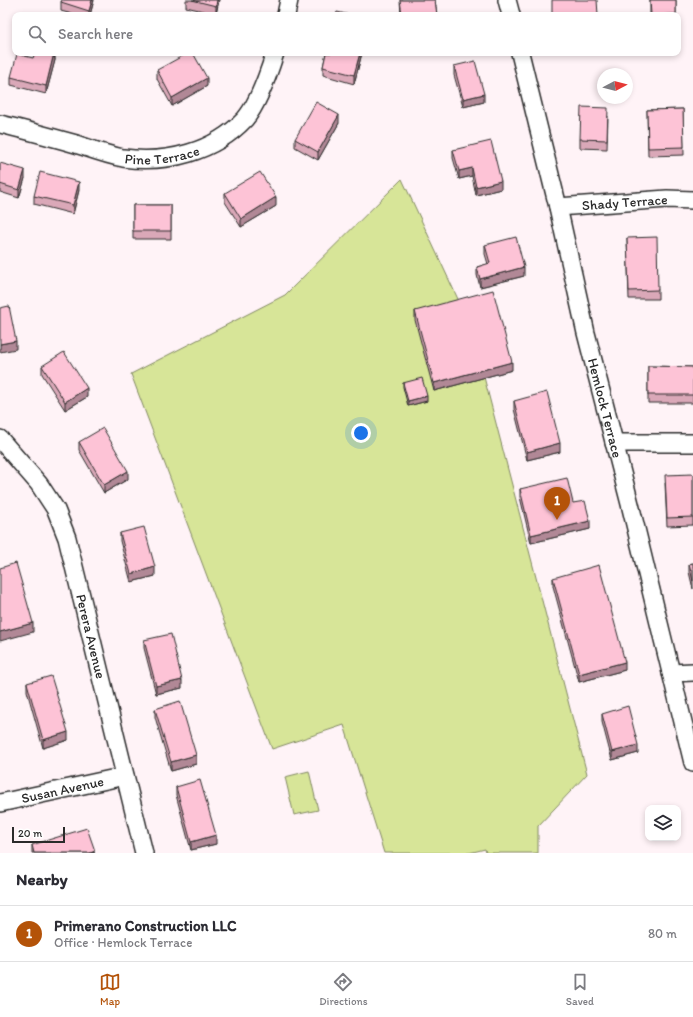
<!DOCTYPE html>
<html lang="en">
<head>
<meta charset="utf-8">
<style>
  body { margin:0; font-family:Itim,sans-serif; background:#f2f2f3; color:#2b2b33 }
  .controls { position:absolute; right:12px; bottom:12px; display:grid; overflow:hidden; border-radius:8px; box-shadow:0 2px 6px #0003 }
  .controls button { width:36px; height:36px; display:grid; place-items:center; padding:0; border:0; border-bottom:1px solid #e1e1e2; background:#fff; color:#2b2b33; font:20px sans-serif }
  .compass { position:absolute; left:597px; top:68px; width:36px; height:36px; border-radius:50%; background:#fff; box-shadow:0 2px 6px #0003; rotate:83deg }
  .scale { position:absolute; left:12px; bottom:10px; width:53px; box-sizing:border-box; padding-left:4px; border:2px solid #2b2b2b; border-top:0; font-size:11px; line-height:14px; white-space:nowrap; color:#2b2b2b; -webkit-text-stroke:3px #fff; paint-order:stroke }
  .you { position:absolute; left:361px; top:433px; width:14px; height:14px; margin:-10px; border:3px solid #fff; border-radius:50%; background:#1a73e8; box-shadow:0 0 0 6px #1a73e833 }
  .badge { display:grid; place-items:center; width:26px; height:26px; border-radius:50%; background:#b45309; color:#fff; font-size:13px; font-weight:700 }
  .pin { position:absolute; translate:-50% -33px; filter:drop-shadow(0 1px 2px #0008) }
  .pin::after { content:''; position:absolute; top:21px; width:14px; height:12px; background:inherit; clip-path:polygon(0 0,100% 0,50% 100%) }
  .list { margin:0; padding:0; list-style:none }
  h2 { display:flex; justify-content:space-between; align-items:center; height:52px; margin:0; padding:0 16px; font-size:17px }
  h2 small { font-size:13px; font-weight:400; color:#7c7c81 }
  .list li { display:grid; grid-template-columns:26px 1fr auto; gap:12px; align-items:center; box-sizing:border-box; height:56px; padding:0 16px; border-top:1px solid #e1e1e2 }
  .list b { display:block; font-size:15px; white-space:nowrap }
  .list p { margin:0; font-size:13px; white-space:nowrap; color:#7c7c81 }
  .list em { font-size:13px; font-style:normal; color:#7c7c81 }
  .icon { flex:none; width:22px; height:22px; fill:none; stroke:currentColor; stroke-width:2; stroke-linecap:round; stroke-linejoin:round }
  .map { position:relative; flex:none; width:693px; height:853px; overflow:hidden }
  .search { position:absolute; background:#fff; box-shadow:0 2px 6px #0003; left:12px; right:12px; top:12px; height:44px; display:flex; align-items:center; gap:10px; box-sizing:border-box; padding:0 14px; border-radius:8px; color:#7c7c81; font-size:15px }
  .sheet { height:108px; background:#fff }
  nav { display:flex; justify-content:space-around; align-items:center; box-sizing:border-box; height:56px; border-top:1px solid #e1e1e2; background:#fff; font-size:11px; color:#7c7c81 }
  nav a { display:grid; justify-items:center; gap:2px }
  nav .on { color:#b45309 }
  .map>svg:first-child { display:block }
  .green { fill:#d7e598; stroke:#818862 }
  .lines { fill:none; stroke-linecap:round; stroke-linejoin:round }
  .street-casing { stroke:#2b2b2b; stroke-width:20 }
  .street { stroke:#fff; stroke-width:17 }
  .wall { fill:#daa8b8; stroke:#2b2b2b }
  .shaded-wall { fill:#b18896; stroke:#2b2b2b }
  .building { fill:#fdc3d6; stroke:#2b2b2b }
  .labels { text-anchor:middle; stroke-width:4; stroke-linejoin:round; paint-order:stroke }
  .street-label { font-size:14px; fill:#2b2b2b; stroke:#fff }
</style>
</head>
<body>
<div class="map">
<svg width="693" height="853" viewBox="0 0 693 853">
  <rect width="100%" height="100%" fill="#fff3f7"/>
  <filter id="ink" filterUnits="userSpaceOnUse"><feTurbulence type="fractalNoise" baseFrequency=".025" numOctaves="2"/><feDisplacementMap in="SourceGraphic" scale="8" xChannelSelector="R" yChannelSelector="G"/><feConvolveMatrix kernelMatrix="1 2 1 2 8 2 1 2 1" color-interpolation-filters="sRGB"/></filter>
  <g filter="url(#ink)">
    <!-- green -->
    <path class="green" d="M402 179 471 327 587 774 538 826V853H486L485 849 469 853H384L344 725 272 749 131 374 285 295Z
      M309 771 318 810 294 815 285 777Z"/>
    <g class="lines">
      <!-- street casing -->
      <g class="street-casing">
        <g id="street">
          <path d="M507 0 511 15"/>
          <path d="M286 15 289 0"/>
          <path id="s1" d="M520 53 558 207 586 333 630 504 693 763"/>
          <path id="s2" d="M0 124C26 130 51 137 76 144 91 149 107 155 123 158 167 164 214 152 245 119 258 104 269 72 275 53"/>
          <path id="s3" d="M558 207 667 199 693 200"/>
          <path id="s4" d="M0 439 39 484 56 510 67 538 144 853"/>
          <path d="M614 443H693"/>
          <path d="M671 673 693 672"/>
          <path id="s5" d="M0 803 125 776"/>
        </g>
      </g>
      <!-- street -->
      <use href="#street" class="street"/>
    </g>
    <!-- wall -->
    <path class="wall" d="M62 0H94L90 15H75L61 11V2Z
      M186 0H219L216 14 186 7Z
      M400 0H435L437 15H401Z
      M650 0H676V15H650Z
      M55 53V60L46 94 11 85V77L33 58Z
      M326 53H362L354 84 323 75V67Z
      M454 66 484 102 463 107 454 75Z
      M157 70 207 86 172 106 157 79Z
      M683 109 684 155 648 156 647 110Z
      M608 116 607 149 580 148V139Z
      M339 123 318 160 295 147V139Z
      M453 150 501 189 476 195 472 176 459 179 453 158Z
      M0 163 25 178 19 198 0 192Z
      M79 190 73 214 34 204V196Z
      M225 193 276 206 241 227 225 202Z
      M133 205H171V239H133Z
      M627 238 658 290V299H629Z
      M485 245 524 276 480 287 477 275V267L488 264 485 254Z
      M415 311 512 370 434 391 415 320Z
      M42 366 87 397 65 410 42 374Z
      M648 366 693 367V403H648Z
      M403 383 427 401 408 406 403 387Z
      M514 401 560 452 527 460 514 409Z
      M79 442 128 479 104 493 79 450Z
      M693 474V525L667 526 665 483Z
      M520 489 573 503 590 529 531 543 520 497Z
      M120 533 155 576 131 582 120 541Z
      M693 563V589L689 572V564Z
      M553 578 625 670 579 682 553 586Z
      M144 640 182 688 156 694 144 648Z
      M27 683 68 740 43 748 27 691Z
      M155 709 196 764 171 771 155 717Z
      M602 714 638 753 612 760 602 722Z
      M176 787 216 844 191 850 176 795Z
      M32 845 95 853H32Z"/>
    <!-- shaded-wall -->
    <path class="shaded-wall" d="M92 0H94L90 15H89V11Z
      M217 0H219L216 14V6Z
      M54 53 55 60 46 94V86Z
      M360 53H362L354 84V75Z
      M207 78V86L172 106V98Z
      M484 94V102L463 107V99Z
      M339 115V123L318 160V152Z
      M472 168V176L459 179V171Z
      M25 170V178L19 198V190Z
      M501 181V189L476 195V187Z
      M79 182V190L73 214V205Z
      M276 197V206L241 227V219Z
      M524 267V276L480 287V279Z
      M16 341V349L0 352V344Z
      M512 362V370L434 391V383Z
      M87 388V397L65 410V402Z
      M427 396V401L408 406V401Z
      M560 443V452L527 460V452Z
      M128 471V479L104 493V485Z
      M590 521V529L531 543V535Z
      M155 567V576L131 582V574Z
      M33 623V632L0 641V632Z
      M625 662V670L579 682V674Z
      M182 680V688L156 694V686Z
      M68 732V740L43 748V740Z
      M638 745V753L612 760V752Z
      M196 755V764L171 771V762Z
      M216 835V844L191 850V842Z"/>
    <!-- building -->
    <path class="building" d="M62 0H92L89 11 61 2Z
      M192 0H217L216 6Z
      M400 0H435L437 15H402Z
      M552 0H597L598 15H552Z
      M650 0H676V14L651 15Z
      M337 12 350 15H336Z
      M35 53H54L46 86 11 77 17 54 33 58Z
      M188 53H193L207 78 172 98 157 70Z
      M326 53H360L354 75 323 67Z
      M475 61 484 94 463 99 454 66Z
      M316 102 339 115 318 152 295 139Z
      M581 107 608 108 607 140 580 139Z
      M683 109 684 147 648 148 647 110Z
      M491 141 501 181 476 187 472 168 459 171 453 150Z
      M0 163 25 170 19 190 0 184Z
      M40 172 79 182 73 205 34 196Z
      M260 172 276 197 241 219 225 193Z
      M133 205H171V231H133Z
      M516 237 524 267 480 279 477 267 490 263 485 245Z
      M657 237 658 290 629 291 627 238Z
      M493 290 512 362 434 383 415 311Z
      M9 306 16 341 0 344V308Z
      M64 352 87 388 65 402 42 366Z
      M648 366 693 367V395H648Z
      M422 378 427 396 408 401 403 383Z
      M547 392 560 443 527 452 514 401Z
      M103 428 128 471 104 485 79 442Z
      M693 474V517L667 518 665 475Z
      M567 478 573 503 585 501 590 521 531 535 520 489Z
      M144 527 155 567 131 574 120 533Z
      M16 563 33 623 0 632V568Z
      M693 563V581L689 564Z
      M599 565 625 662 579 674 553 578Z
      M171 634 182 680 156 686 144 640Z
      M51 676 68 732 43 740 27 683Z
      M180 701 196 755 171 762 155 709Z
      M628 706 638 745 612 752 602 714Z
      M200 780 216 835 191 842 176 787Z
      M87 828 95 851 90 853H34L32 845Z"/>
  </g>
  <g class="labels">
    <!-- street labels -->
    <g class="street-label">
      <text dy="5" stroke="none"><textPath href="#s2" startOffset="167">Pine Terrace</textPath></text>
      <text dy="5" stroke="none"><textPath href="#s3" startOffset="67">Shady Terrace</textPath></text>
      <text dy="5" stroke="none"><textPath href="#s1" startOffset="365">Hemlock Terrace</textPath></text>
      <text dy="5" stroke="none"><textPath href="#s4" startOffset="222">Perera Avenue</textPath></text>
      <text dy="5" stroke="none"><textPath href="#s5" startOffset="64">Susan Avenue</textPath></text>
    </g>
  </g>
</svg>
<div class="controls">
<button><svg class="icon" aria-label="layers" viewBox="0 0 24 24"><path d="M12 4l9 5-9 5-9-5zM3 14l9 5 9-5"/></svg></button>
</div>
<svg class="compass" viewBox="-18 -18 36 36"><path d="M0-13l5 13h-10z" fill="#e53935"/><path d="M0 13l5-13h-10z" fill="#7c7c81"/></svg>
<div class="scale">20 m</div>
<div class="you"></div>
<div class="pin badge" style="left:557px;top:520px">1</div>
<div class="search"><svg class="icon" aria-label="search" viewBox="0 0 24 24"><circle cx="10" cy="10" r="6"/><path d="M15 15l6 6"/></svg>Search here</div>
</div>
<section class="sheet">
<h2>Nearby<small></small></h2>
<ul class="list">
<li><span class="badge">1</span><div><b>Primerano Construction LLC</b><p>Office · Hemlock Terrace</p></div><em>80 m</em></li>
</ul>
</section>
<nav>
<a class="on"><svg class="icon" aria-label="map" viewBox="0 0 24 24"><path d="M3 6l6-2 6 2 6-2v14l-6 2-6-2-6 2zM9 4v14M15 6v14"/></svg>Map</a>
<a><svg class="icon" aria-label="directions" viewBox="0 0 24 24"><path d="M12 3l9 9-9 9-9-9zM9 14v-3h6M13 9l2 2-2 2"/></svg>Directions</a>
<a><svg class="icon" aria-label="saved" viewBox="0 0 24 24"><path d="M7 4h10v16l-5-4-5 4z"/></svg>Saved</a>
</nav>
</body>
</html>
